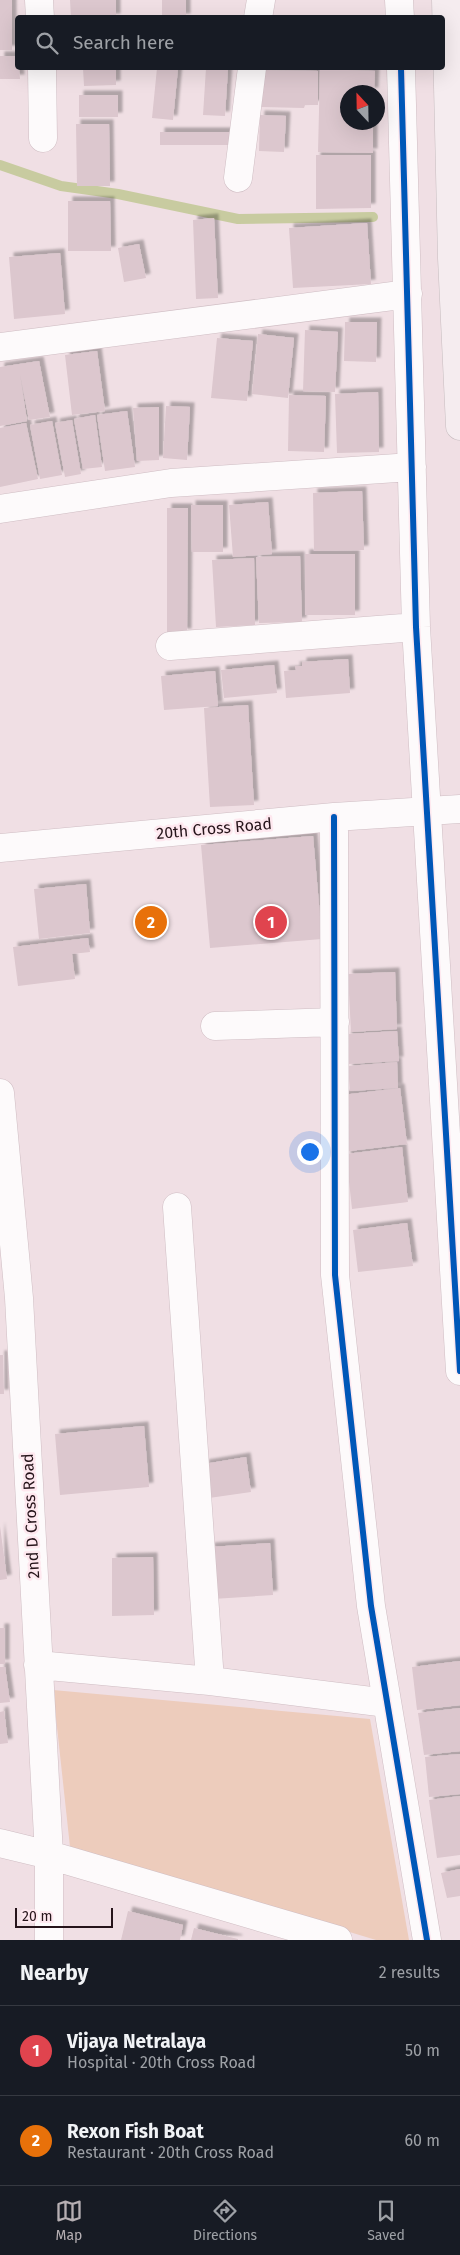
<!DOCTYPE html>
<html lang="en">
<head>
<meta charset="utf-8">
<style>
  body { margin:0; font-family:"Fira Sans",sans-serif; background:#242831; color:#f1f3f6 }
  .compass { position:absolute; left:340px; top:85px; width:45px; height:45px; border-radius:50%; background:#171b24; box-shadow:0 5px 20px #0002; rotate:338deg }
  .scale { position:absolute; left:15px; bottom:12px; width:98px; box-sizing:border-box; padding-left:5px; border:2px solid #26141a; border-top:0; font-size:14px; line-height:18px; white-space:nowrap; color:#26141a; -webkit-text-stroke:4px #fee8ef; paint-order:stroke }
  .you { position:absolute; left:309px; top:1151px; width:18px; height:18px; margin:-12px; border:4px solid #fff; border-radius:50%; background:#1a73e8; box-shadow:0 0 0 8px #1a73e833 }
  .badge { display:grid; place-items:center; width:32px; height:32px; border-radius:50%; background:#b6afb3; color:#fff; font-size:16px; font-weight:700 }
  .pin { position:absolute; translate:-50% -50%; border:2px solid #fff; box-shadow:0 1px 5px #0006 }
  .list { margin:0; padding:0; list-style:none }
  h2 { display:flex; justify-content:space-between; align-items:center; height:65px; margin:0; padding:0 20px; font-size:21px }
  h2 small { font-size:16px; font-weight:400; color:#9ea1a6 }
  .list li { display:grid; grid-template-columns:32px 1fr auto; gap:15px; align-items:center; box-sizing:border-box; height:90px; padding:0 20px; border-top:1px solid #363941 }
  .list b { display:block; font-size:19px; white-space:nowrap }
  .list p { margin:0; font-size:16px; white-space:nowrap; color:#9ea1a6 }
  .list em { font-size:16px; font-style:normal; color:#9ea1a6 }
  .icon { flex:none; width:28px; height:28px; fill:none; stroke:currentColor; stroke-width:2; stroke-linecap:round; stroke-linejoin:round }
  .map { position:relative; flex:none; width:460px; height:1940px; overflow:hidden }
  .search { position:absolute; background:#171b24; box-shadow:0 5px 20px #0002; left:15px; right:15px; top:15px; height:55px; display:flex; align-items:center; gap:12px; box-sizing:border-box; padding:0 18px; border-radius:5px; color:#9ea1a6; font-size:19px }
  .sheet { height:245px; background:#171b24 }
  nav { display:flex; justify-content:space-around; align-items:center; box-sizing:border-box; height:70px; border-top:1px solid #363941; background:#171b24; font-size:14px; color:#9ea1a6 }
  nav a { display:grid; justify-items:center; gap:2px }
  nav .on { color:#b6afb3 }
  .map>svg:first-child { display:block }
  .green { fill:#edccbc }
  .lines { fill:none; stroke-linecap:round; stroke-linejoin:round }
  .stream { stroke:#c8cba0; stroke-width:10 }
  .building { fill:#dcc7ce; filter:url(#shadow) }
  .minor-casing { stroke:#cfbdc3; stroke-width:29 }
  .highway-casing { stroke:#c6bcbf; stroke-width:29 }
  .minor { stroke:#fdfafb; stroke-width:28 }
  .highway { stroke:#f5ecef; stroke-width:28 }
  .cycleway-casing { stroke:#fee8ef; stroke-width:9 }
  .cycleway { stroke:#0057b8; stroke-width:6 }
  .labels { text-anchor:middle; stroke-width:5; stroke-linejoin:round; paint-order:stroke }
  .street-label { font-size:16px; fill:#26141a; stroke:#fee8ef }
</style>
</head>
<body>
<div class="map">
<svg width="460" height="1940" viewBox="0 0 460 1940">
  <defs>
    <filter id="shadow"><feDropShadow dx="4.5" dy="-4.5" stdDeviation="1" flood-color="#0004"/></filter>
  </defs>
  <rect width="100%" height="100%" fill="#f0dfe4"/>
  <!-- green -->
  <path class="green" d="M53 1690 370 1719 409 1940H376L70 1847Z"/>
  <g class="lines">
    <!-- stream -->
    <path class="stream" d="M0 165 61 186 118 194 238 219 373 217"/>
  </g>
  <!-- building -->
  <path class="building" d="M0 0H12V50H0Z
    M70 0H116V18H71Z
    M162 0H186V18H162Z
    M0 56H18L20 79H0Z
    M83 68H116V85L84 86Z
    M157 68H178L173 120 152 118Z
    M206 68H228L225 116 203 115Z
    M299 68H315V70L299 69Z
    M320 69 375 71 374 92H348V122H373V153L318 152Z
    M260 70 318 71V105H305L304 108 260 107Z
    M79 95H118V117H79Z
    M260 115 286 116 284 152 259 151Z
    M76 124H109L110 186H77Z
    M160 132H230V145H160Z
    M316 155H371V208L316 209Z
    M68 201H110L111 251H68Z
    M214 218 218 298 196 299 193 220Z
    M367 223 371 284 293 288 289 228Z
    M139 244 146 278 124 282 118 248Z
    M60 253 65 314 14 319 9 257Z
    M345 322H377L376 362 344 361Z
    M305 330 338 332 335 392 303 391Z
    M258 334 294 338 288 398 252 394Z
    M217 338 253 341 247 401 211 398Z
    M97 351 105 411 72 415 65 355Z
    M39 361 50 417 29 420 20 374 27 421 0 426V367Z
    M378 392 379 452 337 453 335 394Z
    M289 395 326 396 324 452 288 451Z
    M166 406 190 407 187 460 163 458Z
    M159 407V460L137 461 133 408Z
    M127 411 135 467 105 471 97 415Z
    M95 415 102 467 83 469 74 419Z
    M72 420 81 474 65 477 55 423Z
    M52 421 62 475 40 479 30 425Z
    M26 423 38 479 0 487V428Z
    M362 491 364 550 314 551 313 493Z
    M268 502 272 554 233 557 229 505Z
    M191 505H223V552H192Z
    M167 508H188L187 633 167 632Z
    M305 554H355V615H305Z
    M300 556 302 622 259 623 256 557Z
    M254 558 255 625 216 627 212 560Z
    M348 659 350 693 286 698 284 671 296 670 295 666H302V662Z
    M274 665 277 693 224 698 221 670Z
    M215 671 218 706 164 710 161 676Z
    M248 705 254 805 210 807 204 708Z
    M313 836 322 939 210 948 201 845Z
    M86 884 90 933 39 939 34 889Z
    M88 938 90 952 72 954 75 979 18 986 13 947Z
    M395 972 397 1029 351 1032 348 974Z
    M397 1031 399 1061 348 1064 347 1034Z
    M397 1062 398 1088 350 1091 348 1066Z
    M400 1088 407 1144 349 1151 342 1095Z
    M402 1147 408 1202 352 1209 346 1154Z
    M407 1223 413 1266 358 1272 353 1230Z
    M0 1355H3L4 1394H0Z
    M144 1426 149 1487 60 1495 55 1434Z
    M246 1457 251 1492 209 1498 204 1464Z
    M0 1526 7 1579 0 1580Z
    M270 1543 273 1595 213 1599 210 1547Z
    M153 1557 154 1615 112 1616V1558Z
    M0 1628H5V1664H0Z
    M460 1661V1705L417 1710 412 1667Z
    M0 1667H5L10 1702 0 1703Z
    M460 1708V1751L424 1755 418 1713Z
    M4 1711 8 1743 0 1744V1712Z
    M460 1754V1794L429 1797 425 1757Z
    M460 1796V1855L437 1858 429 1800Z
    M460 1869V1896L447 1898 441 1873Z
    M128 1911 183 1925 180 1940H121Z
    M194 1928 238 1939V1940H191Z"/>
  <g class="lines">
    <!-- minor casing -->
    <g class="minor-casing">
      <path id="minor" d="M39 0 40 18
        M399 0 400 18
        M258 18 261 0
        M42 68 43 138
        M401 68 416 627 460 1371
        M238 178 252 68
        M0 347 408 294
        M0 509 171 483 412 467
        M170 646 416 627
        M334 817 335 1275 371 1606 427 1940
        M0 848 334 817 460 809
        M215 1026 335 1022
        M0 1093 19 1298 49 1855V1940
        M38 1665 210 1681 177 1207
        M210 1681 387 1703
        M0 1843 49 1855 338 1940"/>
    </g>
    <!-- highway casing -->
    <g class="highway-casing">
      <path id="highway" d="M446 0 452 258 460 426"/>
    </g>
    <!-- minor -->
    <use href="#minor" class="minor"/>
    <!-- highway -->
    <use href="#highway" class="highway"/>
    <!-- cycleway casing -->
    <g class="cycleway-casing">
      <path id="cycleway" d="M401 68 416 627 460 1371
        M334 817 335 1275 371 1606 427 1940"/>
    </g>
    <!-- cycleway -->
    <use href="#cycleway" class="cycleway"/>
  </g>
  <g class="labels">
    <!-- street labels -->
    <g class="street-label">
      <text transform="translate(214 828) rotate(-5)" y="6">20th Cross Road</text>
      <text transform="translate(30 1516) rotate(-93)" y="6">2nd D Cross Road</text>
    </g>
  </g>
</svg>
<svg class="compass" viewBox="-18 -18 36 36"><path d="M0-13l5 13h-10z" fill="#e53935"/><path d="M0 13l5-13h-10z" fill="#9ea1a6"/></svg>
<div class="scale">20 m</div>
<div class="you"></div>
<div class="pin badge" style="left:271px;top:922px;background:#e0444e">1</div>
<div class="pin badge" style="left:151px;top:922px;background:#e8710a">2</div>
<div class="search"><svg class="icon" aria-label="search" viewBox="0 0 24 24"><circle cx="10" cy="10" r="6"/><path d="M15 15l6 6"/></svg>Search here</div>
</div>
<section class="sheet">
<h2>Nearby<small>2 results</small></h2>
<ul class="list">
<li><span class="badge" style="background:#e0444e">1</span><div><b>Vijaya Netralaya</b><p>Hospital · 20th Cross Road</p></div><em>50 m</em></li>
<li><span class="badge" style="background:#e8710a">2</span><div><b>Rexon Fish Boat</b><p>Restaurant · 20th Cross Road</p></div><em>60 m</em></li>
</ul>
</section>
<nav>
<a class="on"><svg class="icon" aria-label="map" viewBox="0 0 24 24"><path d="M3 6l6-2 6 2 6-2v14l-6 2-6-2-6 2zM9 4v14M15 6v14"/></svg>Map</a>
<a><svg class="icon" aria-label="directions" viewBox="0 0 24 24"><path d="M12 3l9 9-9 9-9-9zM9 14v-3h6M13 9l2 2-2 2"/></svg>Directions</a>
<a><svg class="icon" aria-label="saved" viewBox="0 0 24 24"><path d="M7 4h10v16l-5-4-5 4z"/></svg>Saved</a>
</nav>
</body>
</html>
